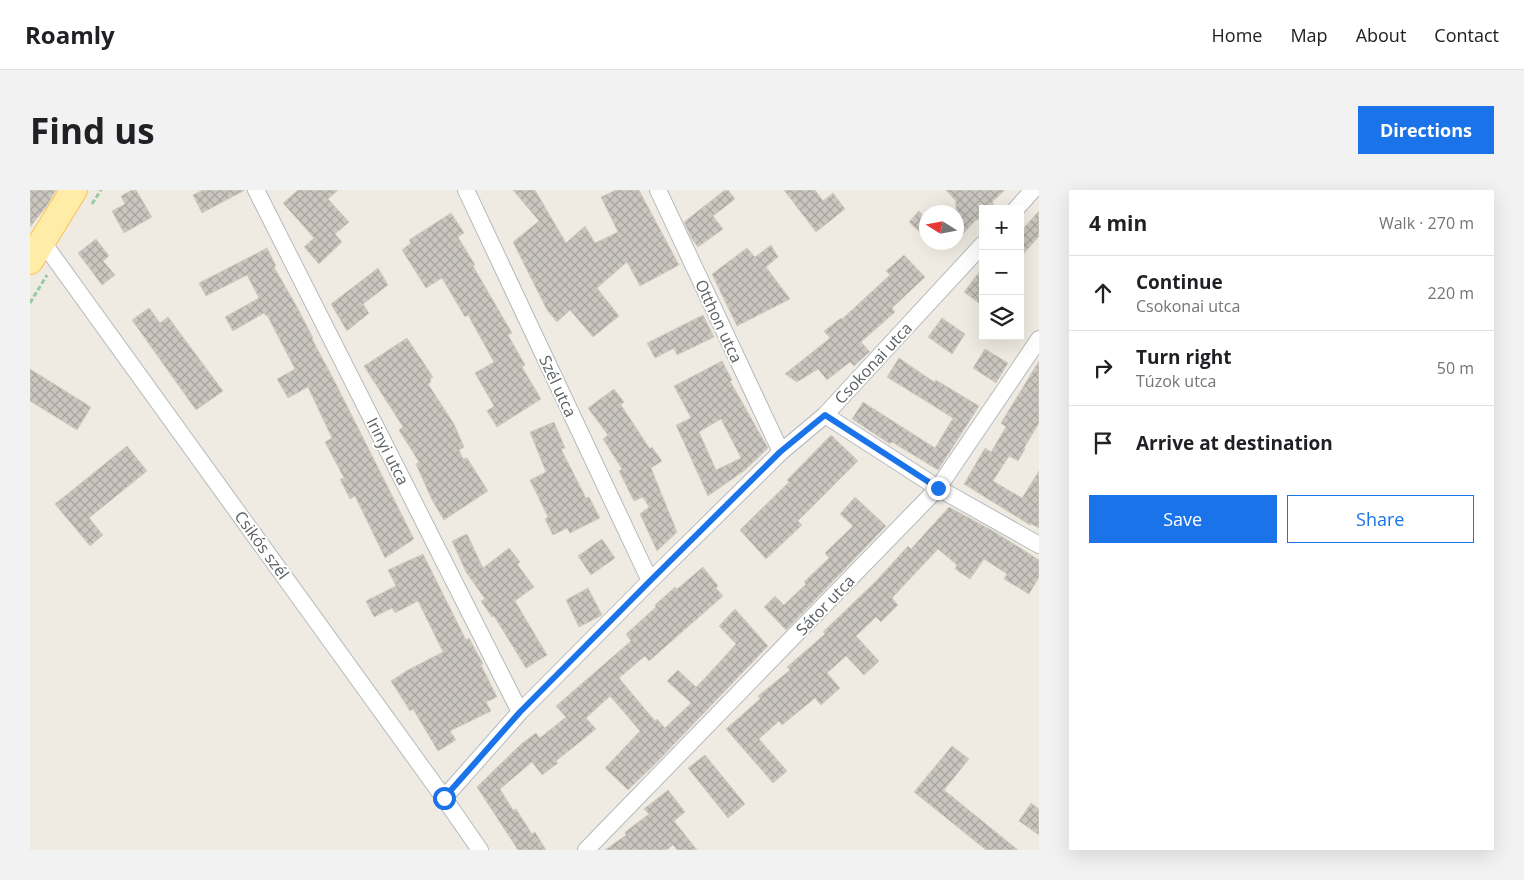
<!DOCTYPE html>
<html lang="en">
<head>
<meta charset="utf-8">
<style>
  body { margin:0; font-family:"Open Sans",sans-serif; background:#f2f2f2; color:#202124 }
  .controls { position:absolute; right:15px; top:15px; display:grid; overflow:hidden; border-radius:0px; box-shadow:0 5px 20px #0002 }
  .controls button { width:45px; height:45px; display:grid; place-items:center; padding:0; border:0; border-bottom:1px solid #e0e0e0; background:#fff; color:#202124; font:25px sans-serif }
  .compass { position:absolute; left:889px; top:15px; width:45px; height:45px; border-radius:50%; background:#fff; box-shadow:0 5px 20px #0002; rotate:281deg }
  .stop { position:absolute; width:15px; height:15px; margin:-11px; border:4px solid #1a73e8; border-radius:50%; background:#fff }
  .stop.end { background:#1a73e8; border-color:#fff; box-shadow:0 1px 5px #0008 }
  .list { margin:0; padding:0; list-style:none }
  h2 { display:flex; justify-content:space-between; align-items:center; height:65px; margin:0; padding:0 20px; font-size:21px }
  h2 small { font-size:16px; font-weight:400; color:#757577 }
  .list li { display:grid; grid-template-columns:32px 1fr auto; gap:15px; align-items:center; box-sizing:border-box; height:75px; padding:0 20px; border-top:1px solid #e0e0e0 }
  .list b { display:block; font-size:19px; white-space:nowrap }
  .list p { margin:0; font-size:16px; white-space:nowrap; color:#757577 }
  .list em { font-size:16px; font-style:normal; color:#757577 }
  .actions { display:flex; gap:10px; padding:15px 20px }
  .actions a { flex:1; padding:11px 0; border:1px solid #1a73e8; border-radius:0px; text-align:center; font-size:18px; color:#1a73e8 }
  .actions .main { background:#1a73e8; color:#fff }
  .icon { flex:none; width:28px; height:28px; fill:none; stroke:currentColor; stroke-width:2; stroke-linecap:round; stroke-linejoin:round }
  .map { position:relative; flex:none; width:1009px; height:660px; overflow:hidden; border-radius:0px }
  header { display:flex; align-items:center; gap:30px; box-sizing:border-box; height:70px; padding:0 25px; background:#fff; border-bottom:1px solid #e0e0e0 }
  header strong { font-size:24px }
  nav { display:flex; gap:28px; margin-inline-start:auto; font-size:18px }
  .intro { display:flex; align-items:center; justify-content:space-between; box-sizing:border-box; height:120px; padding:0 30px }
  h1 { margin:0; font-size:35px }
  .button { padding:12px 22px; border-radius:0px; background:#1a73e8; color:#fff; font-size:18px; font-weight:700 }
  main { display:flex; gap:30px; padding:0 30px }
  aside { flex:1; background:#fff; border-radius:0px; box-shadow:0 5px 20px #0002 }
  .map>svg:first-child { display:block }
  .building { fill:url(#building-cross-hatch); stroke:#d4cdc0; fill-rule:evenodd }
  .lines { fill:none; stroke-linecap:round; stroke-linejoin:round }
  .street-casing { stroke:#b5b9be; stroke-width:18 }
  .primary-casing { stroke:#fdc14e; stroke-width:28 }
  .path { stroke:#95cba1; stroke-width:3; stroke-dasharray:5 2.5; stroke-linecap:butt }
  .street { stroke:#fff; stroke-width:16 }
  .primary { stroke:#ffeca7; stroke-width:26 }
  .route { stroke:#1a73e8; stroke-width:6 }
  .labels { text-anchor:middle; stroke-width:4; stroke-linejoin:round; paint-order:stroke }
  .street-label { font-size:16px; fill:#5b6065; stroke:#fff }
</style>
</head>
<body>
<header>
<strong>Roamly</strong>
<nav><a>Home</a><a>Map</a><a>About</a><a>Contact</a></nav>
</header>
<div class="intro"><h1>Find us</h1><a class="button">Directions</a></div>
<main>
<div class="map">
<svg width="1009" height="660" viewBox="0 0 1009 660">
  <defs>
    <pattern id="building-cross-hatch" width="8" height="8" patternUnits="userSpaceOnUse" patternTransform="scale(1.25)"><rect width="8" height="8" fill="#cac6bf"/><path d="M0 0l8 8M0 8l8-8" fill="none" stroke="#a7a49f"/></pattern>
  </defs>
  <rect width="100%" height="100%" fill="#efebe2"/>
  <!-- building -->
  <path class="building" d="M0 0H26L16 17 0 37Z
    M102 0H106L122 27 94 43 82 21 95 14 91 6Z
    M173 0H215L172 23 163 5Z
    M268 0H308L298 9 319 32 305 44 312 52 289 74 274 57 284 48 253 13Z
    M483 0H505L536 53 555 36 565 53 588 42 571 7 586 0H609L649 75 610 96 597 72 567 98 589 126 563 147 540 120 527 132 517 120 483 52 509 31Z
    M695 0H698L705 9 683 26 693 39 668 57 662 49 654 32Z
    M754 0H785L793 11 803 3 815 19 786 42Z
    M916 0H975L962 12 964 15 960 19H953V26L945 31 926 51V11Z
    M889 21 896 29V48L879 32Z
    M1009 21V46L990 68V42Z
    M421 23 434 43 428 47 445 75 443 76 482 143 478 145 495 175 492 177 511 209 467 237 457 221 464 216 445 183 464 172 438 125 435 127 412 88 396 98 372 60 381 53 379 50Z
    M66 49 79 66 73 71 85 85 72 95 48 63Z
    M741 55 748 67 736 77 760 109 707 136 682 84 717 58 725 67Z
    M237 58 246 76 244 77 267 117 283 148 282 149 304 190 384 349 355 368 325 306 320 309 310 289 314 288 295 252 302 248 278 197 258 208 247 189 265 179 237 125 236 126 234 123 203 141 195 127 229 108 217 85 176 106 169 93Z
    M874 65 895 87 862 118 865 122 831 152 840 162 838 163 824 176 820 172 797 190 788 179 767 192 755 184 800 148 794 141 811 128 812 129 860 85 856 81Z
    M953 77V116L934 102Z
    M348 78 358 95 333 114 339 123 317 141 301 114Z
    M119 118 130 133 138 127 193 201 166 220 102 130Z
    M673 125 684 147 647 165 644 158 625 168 617 153Z
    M912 128 935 144 922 164 898 147Z
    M377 148 403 187 400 189 401 192 398 194 424 234 434 257 429 260 433 269 437 268 458 301 414 330 402 310 386 274 389 272 369 240 373 237 334 176Z
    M955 159 978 173 966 193 943 178Z
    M869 168 904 192 906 190 949 216 908 280 862 252 860 254 822 229 833 212 905 258 923 228 857 187Z
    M692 171 702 190 700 191 738 258 715 280 678 306 646 235 661 228 644 196ZM691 229 711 268 686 280 669 242Z
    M1009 171V233L994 258 995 259 988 271 979 266 963 291 992 308 1009 281V338L1001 334 1000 335 934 294 955 258 961 262 976 237 971 233Z
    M0 179 61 217 47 240 0 211Z
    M584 199 594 212 591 215 620 259 622 257 632 271 621 278 647 342 627 361 610 324 619 317 613 307 604 311 589 281 592 279 573 249 578 245 558 218Z
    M524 232 535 258 531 259 556 308 559 307 570 328 540 343 537 338 523 345 515 329 518 327 500 290 516 282 500 242Z
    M801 245 828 271 768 331 772 335 736 369 710 340 759 292 757 290Z
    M97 256 117 281 59 328 73 345 60 356 25 314Z
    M825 307 856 336 756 440 734 417 745 406 754 415 776 394 774 392 799 368 795 363 823 336 810 324Z
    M919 317 965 342 1009 370V387L999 404 974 389 977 384 954 369 940 389 925 379 927 375 908 359 862 408 868 415 851 432 846 427 826 446 849 471 834 485 816 466 797 483 810 498 791 515 785 508 752 535 749 531 729 549 757 581 743 593 696 539 730 509 728 506 760 480 757 477 795 444 793 442 846 391 878 356 881 359Z
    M437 344 453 378 479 358 490 372 487 374 504 397 485 411 517 465 496 478 464 426 462 427 451 411 455 409 436 382 422 351Z
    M572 349 585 368 561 385 548 366Z
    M393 364 436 450 439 448 453 474 451 475 467 507 456 512 461 521 420 541 426 550 408 561 383 519 380 521 361 491 378 480 413 462 388 411 365 423 362 418 344 427 336 411 366 396 358 380Z
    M673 377 688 396 686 398 693 406 619 471 615 466 589 488 625 531 627 529 635 538 661 513 637 491 648 480 666 497 675 488 706 454 689 436 705 419 738 456 627 572 598 600 575 578 610 541 580 506 556 528 566 539 526 571 528 573 512 585 502 572 470 599 483 620 486 619 502 644 505 642 516 660H488L447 597 491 554 506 543 510 548 536 527 526 516 601 451 596 444 626 417 625 415 645 397 647 399Z
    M558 398 572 425 549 437 536 410Z
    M922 556 939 569 914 600 988 660H956L884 602Z
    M675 565 715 614 698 628 658 578Z
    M638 600 655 622 644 631 667 660H647L643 655 637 660H575L596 645 595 642 619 624 614 619Z
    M1001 613 1009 619V645L989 631Z"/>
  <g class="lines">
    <!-- street casing -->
    <g class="street-casing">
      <path id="street" d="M226 0 490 522
        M436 0 620 391
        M628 0 751 262
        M986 19 1003 0
        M12 51 414 608 450 660
        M795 225 908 298 1009 355
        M414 608 490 522 620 391 751 262 795 225 953 54
        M556 660 908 298 1009 149"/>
    </g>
    <!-- primary casing -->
    <g class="primary-casing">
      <path id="primary" d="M0 71 44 0"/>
    </g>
    <!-- path -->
    <path class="path" d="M62 14 71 0
      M0 113 17 85"/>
    <!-- street -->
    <use href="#street" class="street"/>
    <!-- primary -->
    <use href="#primary" class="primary"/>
  </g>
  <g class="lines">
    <!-- route -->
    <path class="route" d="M414 608 490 522 620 391 750 262 795 225 908 298"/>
  </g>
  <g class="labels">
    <!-- street labels -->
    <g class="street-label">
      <text transform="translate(689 131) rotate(65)" y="6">Otthon utca</text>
      <text transform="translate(843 173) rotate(-47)" y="6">Csokonai utca</text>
      <text transform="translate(528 196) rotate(65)" y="6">Szél utca</text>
      <text transform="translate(358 261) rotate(63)" y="6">Irinyi utca</text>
      <text transform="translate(232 355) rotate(54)" y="6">Csikós szél</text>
      <text transform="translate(795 415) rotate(-46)" y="6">Sátor utca</text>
    </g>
  </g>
</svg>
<div class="controls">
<button>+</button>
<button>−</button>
<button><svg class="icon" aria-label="layers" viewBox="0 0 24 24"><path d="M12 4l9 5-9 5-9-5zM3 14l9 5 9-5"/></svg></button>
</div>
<svg class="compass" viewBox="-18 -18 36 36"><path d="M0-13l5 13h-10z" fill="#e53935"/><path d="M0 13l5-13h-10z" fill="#757577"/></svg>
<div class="stop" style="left:414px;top:608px"></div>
<div class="stop end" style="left:908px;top:298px"></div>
</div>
<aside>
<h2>4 min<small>Walk · 270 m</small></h2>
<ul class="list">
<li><svg class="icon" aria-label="ahead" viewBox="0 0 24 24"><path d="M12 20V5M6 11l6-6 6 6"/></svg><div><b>Continue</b><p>Csokonai utca</p></div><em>220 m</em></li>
<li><svg class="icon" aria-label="right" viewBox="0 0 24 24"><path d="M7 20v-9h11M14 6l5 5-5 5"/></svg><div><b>Turn right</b><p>Túzok utca</p></div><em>50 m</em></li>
<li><svg class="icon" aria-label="arrive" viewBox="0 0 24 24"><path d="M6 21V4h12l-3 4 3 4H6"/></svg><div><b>Arrive at destination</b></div></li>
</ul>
<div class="actions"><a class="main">Save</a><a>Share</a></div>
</aside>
</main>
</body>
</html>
